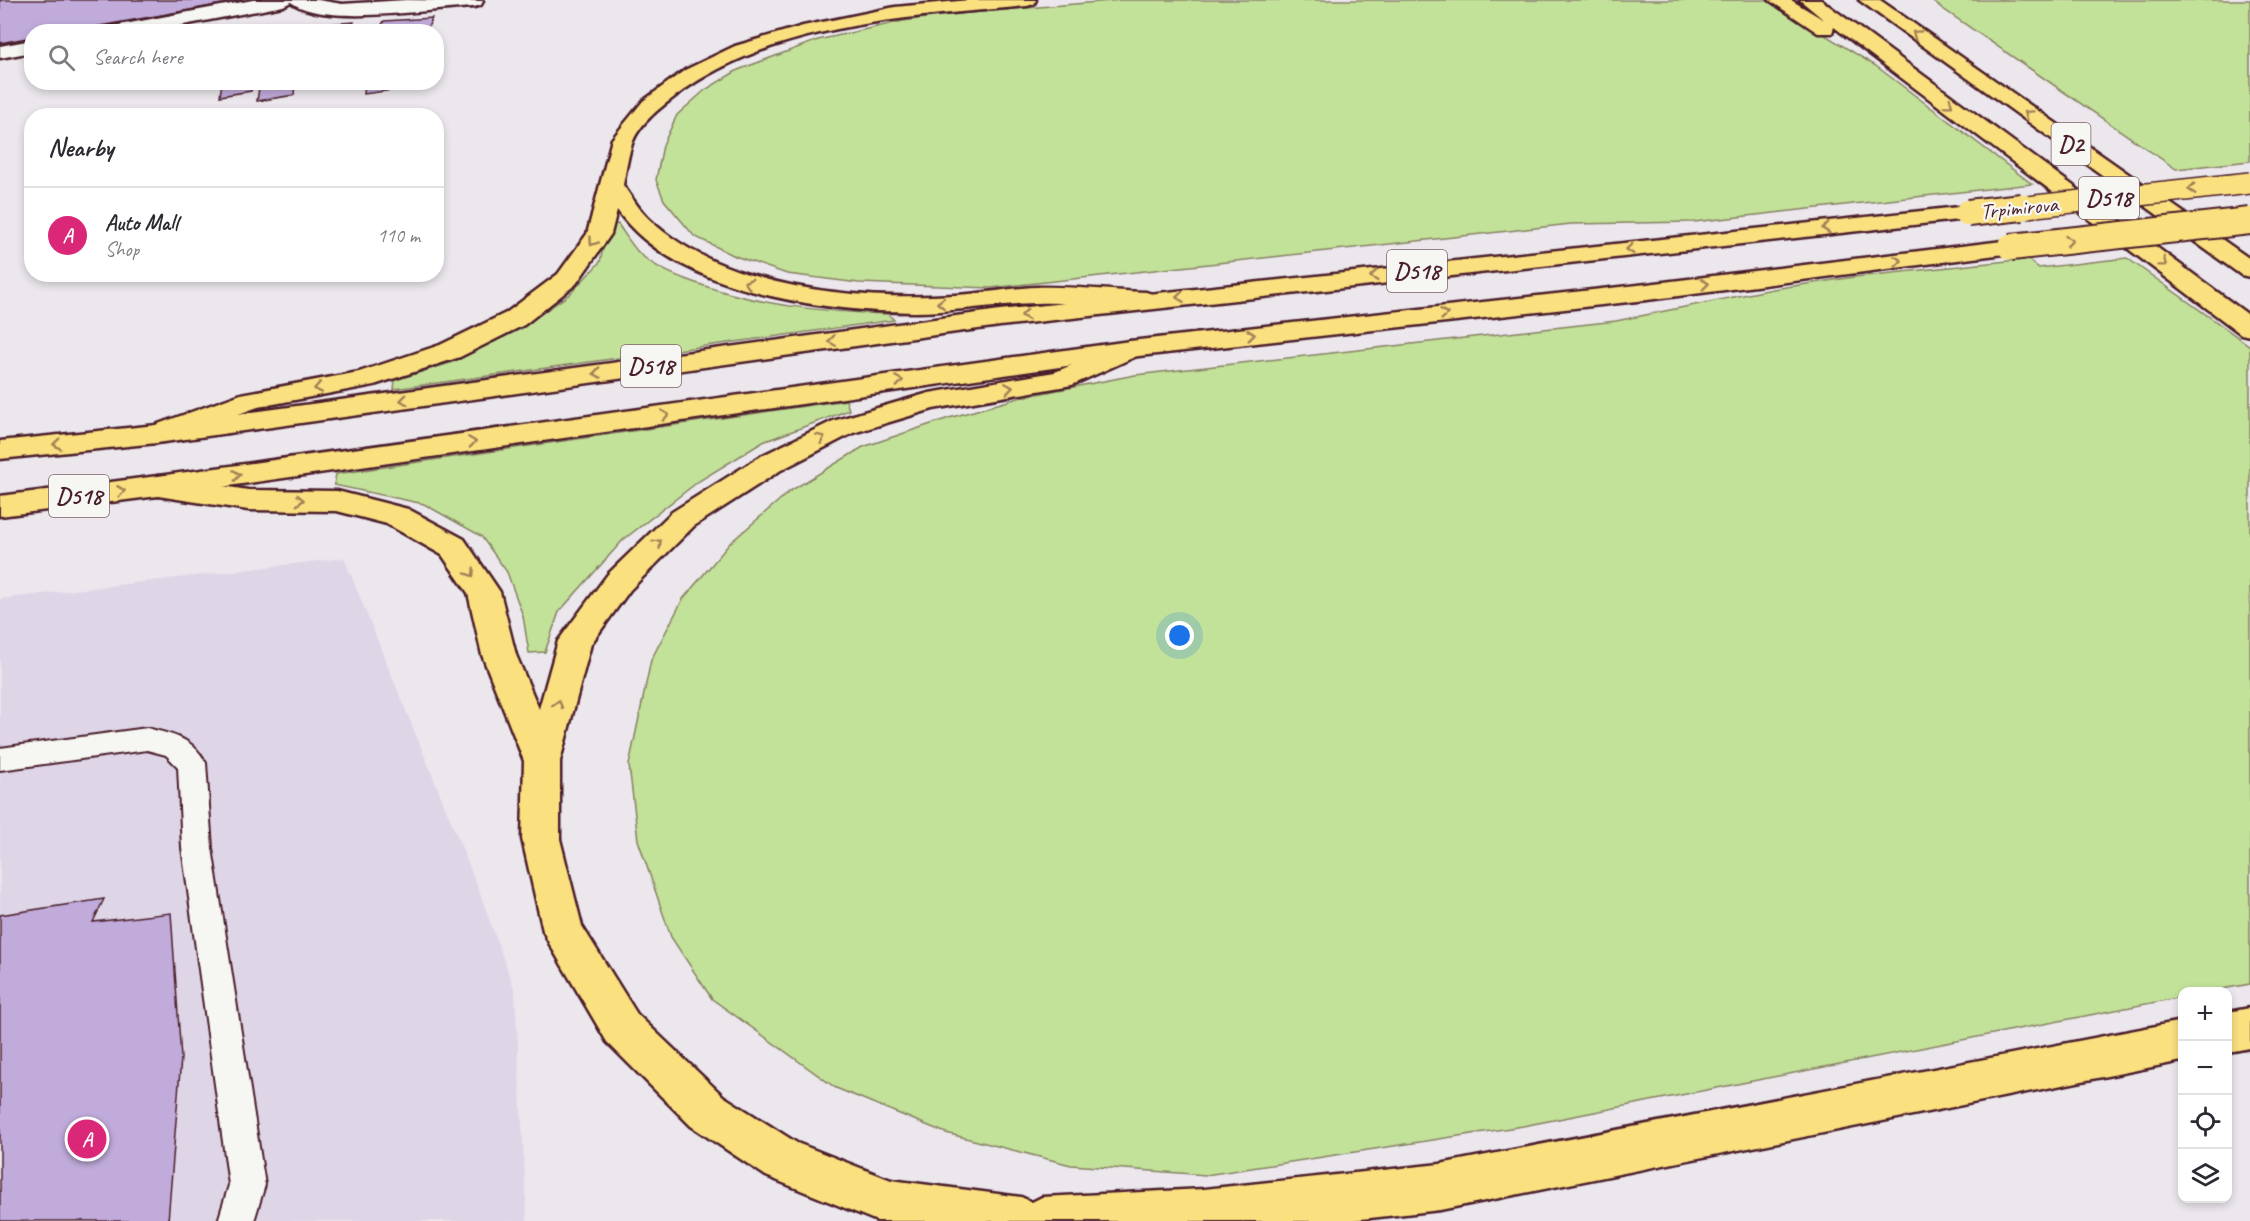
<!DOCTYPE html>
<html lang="en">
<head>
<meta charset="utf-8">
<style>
  body { margin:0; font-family:Caveat,sans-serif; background:#f7f7f7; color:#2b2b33 }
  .controls { position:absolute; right:18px; bottom:18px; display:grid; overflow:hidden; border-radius:12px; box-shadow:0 3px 9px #0003 }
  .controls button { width:54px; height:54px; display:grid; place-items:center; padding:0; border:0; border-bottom:2px solid #e1e1e2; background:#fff; color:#2b2b33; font:30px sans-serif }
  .you { position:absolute; left:1180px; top:636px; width:21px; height:21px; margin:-15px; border:4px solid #fff; border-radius:50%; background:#1a73e8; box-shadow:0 0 0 9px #1a73e833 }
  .badge { display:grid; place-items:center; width:39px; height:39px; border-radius:50%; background:#db2777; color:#fff; font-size:20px; font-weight:700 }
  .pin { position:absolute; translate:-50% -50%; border:3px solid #fff; box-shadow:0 2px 6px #0006 }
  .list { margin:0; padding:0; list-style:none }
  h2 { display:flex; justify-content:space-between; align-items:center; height:78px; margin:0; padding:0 24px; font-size:26px }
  h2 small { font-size:20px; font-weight:400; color:#7c7c81 }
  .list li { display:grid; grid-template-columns:39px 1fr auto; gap:18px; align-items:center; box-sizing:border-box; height:96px; padding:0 24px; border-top:2px solid #e1e1e2 }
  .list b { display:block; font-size:22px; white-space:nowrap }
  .list p { margin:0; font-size:20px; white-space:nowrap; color:#7c7c81 }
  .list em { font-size:20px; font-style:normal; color:#7c7c81 }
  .icon { flex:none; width:33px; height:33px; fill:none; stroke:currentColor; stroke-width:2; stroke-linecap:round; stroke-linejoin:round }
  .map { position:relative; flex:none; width:2250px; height:1221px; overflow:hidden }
  .search { position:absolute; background:#fff; box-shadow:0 3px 9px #0003; left:24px; top:24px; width:420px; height:66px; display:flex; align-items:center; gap:15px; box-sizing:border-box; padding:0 21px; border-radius:24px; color:#7c7c81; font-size:22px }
  .panel { position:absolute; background:#fff; box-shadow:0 3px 9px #0003; left:24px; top:108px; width:420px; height:174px; border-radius:24px }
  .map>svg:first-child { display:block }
  .built { fill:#ded5e7 }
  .green { fill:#c2e199; stroke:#868062; stroke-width:1.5 }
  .building { fill:#c0abda; stroke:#4a1f2b; stroke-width:1.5 }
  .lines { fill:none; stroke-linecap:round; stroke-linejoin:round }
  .service-casing { stroke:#4a1f2b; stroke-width:4 }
  .minor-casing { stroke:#4a1f2b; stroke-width:5 }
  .primary-casing { stroke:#4a1f2b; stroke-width:5 }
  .trunk-casing { stroke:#4a1f2b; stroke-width:5 }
  .service { fill:#f6f6f2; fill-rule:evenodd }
  .minor { fill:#f6f6f2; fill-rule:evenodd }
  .primary { fill:#fbe080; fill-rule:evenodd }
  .trunk { fill:#fbe080; fill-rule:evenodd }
  .primary-bridge-far1-casing { stroke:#4a1f2b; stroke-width:24; stroke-linecap:butt }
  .primary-bridge-casing { stroke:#4a1f2b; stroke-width:30; stroke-linecap:butt }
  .primary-bridge-far1 { stroke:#fbe080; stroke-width:21 }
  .primary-bridge { stroke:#fbe080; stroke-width:26 }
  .oneway { stroke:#a28056 }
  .labels { text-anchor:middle; stroke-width:4.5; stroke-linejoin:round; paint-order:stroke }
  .far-street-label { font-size:22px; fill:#4a1f2b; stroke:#f6f6f2 }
  .shield { fill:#f6f6f2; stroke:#7e6067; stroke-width:1.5 }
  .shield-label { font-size:24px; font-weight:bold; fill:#4a1f2b }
</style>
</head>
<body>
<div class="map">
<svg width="2250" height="1221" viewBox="0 0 2250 1221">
  <rect width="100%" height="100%" fill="#ebe7ed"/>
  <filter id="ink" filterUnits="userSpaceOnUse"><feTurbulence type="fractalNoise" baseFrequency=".0167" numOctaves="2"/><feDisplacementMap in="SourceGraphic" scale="12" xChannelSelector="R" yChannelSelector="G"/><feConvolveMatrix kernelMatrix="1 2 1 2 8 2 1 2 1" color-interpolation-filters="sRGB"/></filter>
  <g filter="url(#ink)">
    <!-- built -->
    <path class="built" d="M344 558 476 883 515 991 527 1221H0V599Z"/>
    <!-- green -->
    <path class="green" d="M1122 0H1768L1876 66 2032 184 1694 222 1571 224 991 288 859 283 787 274 735 256 694 236 664 200 656 180 663 145 677 115 705 90 738 70 818 40 903 21 956 14Z
      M1930 0H2250V161L2176 169Z
      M618 224C625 234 632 246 640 254 656 268 674 275 693 282 756 305 821 312 888 314L894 320 394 389 395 380 450 363 516 331 570 294 600 262 608 226Z
      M2127 258 2250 346V984L2210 991 2182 992V997L1523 1126 1206 1175 1071 1165 946 1133 836 1088 712 999 671 937 638 840 629 765 651 660 683 599 730 543 790 491 863 447 949 418 1022 397 1135 375 1616 321 1773 289 1854 277 2027 259 2039 268Z
      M846 400 849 410 763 442 699 481 623 540 559 612 545 652 529 653 523 616 507 572 481 536 424 504 334 485 336 474Z"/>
    <!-- building -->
    <path class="building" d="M0 0H246L66 32H32V37L0 43Z
      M432 18 426 32H378L384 21Z
      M354 22 350 32H296L299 26Z
      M299 26 296 32H242L243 31Z
      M222 82H252L251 91 220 96Z
      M299 82 295 83 294 95 257 101 259 88Z
      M365 82H431V85L364 94Z
      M104 899 93 922 171 913 181 1058 168 1221H0V915Z"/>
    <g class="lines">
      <!-- service casing -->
      <g class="service-casing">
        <path id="service" d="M147 728C173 735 192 737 206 763L212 848 265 1185 254 1221H218L229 1185 182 848 178 767 166 755 147 750 0 770V748Z"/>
      </g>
      <!-- minor casing -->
      <g class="minor-casing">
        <path id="minor" d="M253 0H318L342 4 406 0 483 1 481 5 474 7C432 9 323 27 291 2L283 6 147 32H105L107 28 114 26Z
          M32 40V52L0 58V46Z"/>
      </g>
      <!-- primary casing -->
      <g class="primary-casing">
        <path id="primary" d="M1968 206 1976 208 1980 213 1976 218 1000 326 157 443 0 459V441L157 425 1000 310Z
          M2011 240 2020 242 2023 247 2020 252 1647 300 1130 357 158 496 0 516V496L158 476 1130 341 1647 284Z"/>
      </g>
      <!-- trunk casing -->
      <g class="trunk-casing">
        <path id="trunk" d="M970 0H1036L1034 4 1027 6C911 17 773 23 677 95 661 107 641 122 633 141 628 154 626 171 623 185 631 196 638 208 648 218 721 289 858 301 955 295 982 294 1009 288 1037 287 1073 286 1110 291 1146 292L1155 295 1159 300 1155 305 1146 308C1110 306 1073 302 1037 303 995 304 955 312 914 312 822 312 674 291 617 210L611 234 576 284 524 325 460 357 374 385 258 407 157 443 147 440 143 434 147 428 241 394 359 372 440 345 506 313 558 274 587 234 612 139 643 101 685 70 735 46 803 26 895 7Z
          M1769 0H1791L1824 20 1800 0H1821L2250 316V336L2241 334 1834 27 1832 33H1818Z
          M1859 0H1880L2250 259V277L2241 275Z
          M1130 341 1139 343 1143 349 1139 355 1072 385 933 409 853 433 781 470 694 526 630 590 591 644 560 761V839L582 926 637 1014 723 1096 797 1143 891 1180 1021 1197 1032 1202 1042 1197 1204 1189 1440 1164 2182 1021V1061L1440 1210 1344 1221H877L766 1176 691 1126 607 1042 549 943 543 931 522 839 524 761 482 655 468 593 442 555 387 524 337 511 248 510 158 496 147 493 143 486 147 479 158 476 248 490 337 491 408 509 464 539 500 592 516 655 539 709 558 641 608 574 672 512 761 456 833 421 929 393 1055 372Z
          M2250 1008V1048L2228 1052V1012Z"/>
      </g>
      <!-- service -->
      <use href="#service" class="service"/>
      <!-- minor -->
      <use href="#minor" class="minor"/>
      <!-- primary -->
      <use href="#primary" class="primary"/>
      <!-- trunk -->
      <use href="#trunk" class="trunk"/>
      <!-- primary-bridge-far1 casing -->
      <g class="primary-bridge-far1-casing">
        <path id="primary-bridge-far1" d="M2008 209 2250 183"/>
      </g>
      <!-- primary-bridge casing -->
      <g class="primary-bridge-casing">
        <path id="primary-bridge" d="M1968 213 2022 207
          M2011 247 2250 221"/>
      </g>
      <!-- primary-bridge-far1 -->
      <use href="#primary-bridge-far1" class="primary-bridge-far1"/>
      <!-- primary-bridge -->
      <use href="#primary-bridge" class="primary-bridge"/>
    </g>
    <!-- one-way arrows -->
    <defs><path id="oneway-chevron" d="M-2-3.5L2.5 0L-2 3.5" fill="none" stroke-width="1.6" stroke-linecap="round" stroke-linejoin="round" transform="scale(1.5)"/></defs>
    <g class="oneway">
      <use href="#oneway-chevron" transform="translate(1916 34) rotate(-145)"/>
      <use href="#oneway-chevron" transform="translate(1949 104) rotate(37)"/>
      <use href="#oneway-chevron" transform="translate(2028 114) rotate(-145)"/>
      <use href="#oneway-chevron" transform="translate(2192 189) rotate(174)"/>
      <use href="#oneway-chevron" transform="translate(1826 228) rotate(174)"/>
      <use href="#oneway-chevron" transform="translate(2069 241) rotate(-6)"/>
      <use href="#oneway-chevron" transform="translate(593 242) rotate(124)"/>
      <use href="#oneway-chevron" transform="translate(1630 249) rotate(174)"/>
      <use href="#oneway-chevron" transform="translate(1898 261) rotate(-7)"/>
      <use href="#oneway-chevron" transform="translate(2163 263) rotate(37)"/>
      <use href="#oneway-chevron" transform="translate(1374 276) rotate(174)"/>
      <use href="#oneway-chevron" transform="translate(748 283) rotate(-164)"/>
      <use href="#oneway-chevron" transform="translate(1705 284) rotate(-7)"/>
      <use href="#oneway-chevron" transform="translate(1180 297) rotate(174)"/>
      <use href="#oneway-chevron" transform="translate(941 303) rotate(180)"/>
      <use href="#oneway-chevron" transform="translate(1444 314) rotate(-6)"/>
      <use href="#oneway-chevron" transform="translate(1025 315) rotate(173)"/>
      <use href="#oneway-chevron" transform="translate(1251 335) rotate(-6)"/>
      <use href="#oneway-chevron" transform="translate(832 341) rotate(172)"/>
      <use href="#oneway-chevron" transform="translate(597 373) rotate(172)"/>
      <use href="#oneway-chevron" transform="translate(899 381) rotate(-8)"/>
      <use href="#oneway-chevron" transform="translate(318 388) rotate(169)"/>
      <use href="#oneway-chevron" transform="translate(1009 388) rotate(-9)"/>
      <use href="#oneway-chevron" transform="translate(404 400) rotate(172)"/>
      <use href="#oneway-chevron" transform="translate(665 415) rotate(-8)"/>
      <use href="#oneway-chevron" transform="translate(821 438) rotate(-26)"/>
      <use href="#oneway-chevron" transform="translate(472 442) rotate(-8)"/>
      <use href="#oneway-chevron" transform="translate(57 444) rotate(174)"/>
      <use href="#oneway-chevron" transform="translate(237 475) rotate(-8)"/>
      <use href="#oneway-chevron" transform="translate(121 491) rotate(-7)"/>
      <use href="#oneway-chevron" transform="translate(300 500) rotate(1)"/>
      <use href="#oneway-chevron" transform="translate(658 543) rotate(-45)"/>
      <use href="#oneway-chevron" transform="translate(471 573) rotate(56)"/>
      <use href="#oneway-chevron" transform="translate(558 704) rotate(-75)"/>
    </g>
  </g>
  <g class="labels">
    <!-- far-street labels -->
    <g class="far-street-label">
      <text transform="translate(2019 207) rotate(-6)" y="8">Trpimirova</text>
    </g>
    <!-- shield labels -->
    <g class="shield">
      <rect x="2051.5" y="123" width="39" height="42" rx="4.5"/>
      <rect x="2079" y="177" width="60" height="42" rx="4.5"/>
      <rect x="1387" y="250" width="60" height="42" rx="4.5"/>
      <rect x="621" y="345" width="60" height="42" rx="4.5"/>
      <rect x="49" y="475" width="60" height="42" rx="4.5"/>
    </g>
    <g class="shield-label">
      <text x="2071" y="152">D2</text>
      <text x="2109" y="206">D518</text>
      <text x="1417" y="279">D518</text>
      <text x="651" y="374">D518</text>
      <text x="79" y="504">D518</text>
    </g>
  </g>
</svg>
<div class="controls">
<button>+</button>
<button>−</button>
<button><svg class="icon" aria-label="locate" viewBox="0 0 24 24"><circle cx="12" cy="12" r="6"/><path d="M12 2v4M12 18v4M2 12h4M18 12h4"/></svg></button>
<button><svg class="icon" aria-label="layers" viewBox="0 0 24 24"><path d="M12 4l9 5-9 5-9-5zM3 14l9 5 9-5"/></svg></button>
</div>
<div class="you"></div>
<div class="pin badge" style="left:87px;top:1139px">A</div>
<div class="search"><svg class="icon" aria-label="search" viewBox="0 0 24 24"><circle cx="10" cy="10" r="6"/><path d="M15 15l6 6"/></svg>Search here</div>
<section class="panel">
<h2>Nearby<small></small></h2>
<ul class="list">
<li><span class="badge">A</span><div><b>Auto Mall</b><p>Shop</p></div><em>110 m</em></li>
</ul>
</section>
</div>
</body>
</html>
